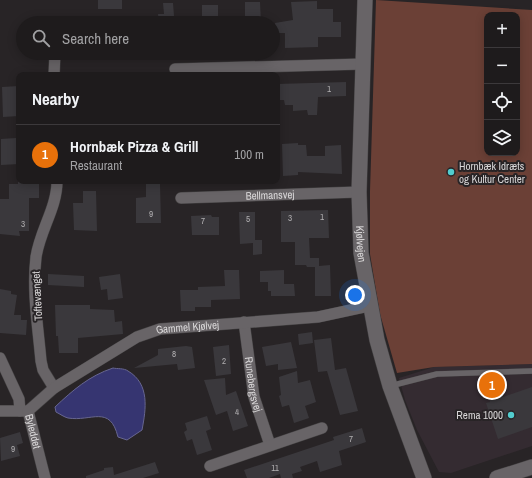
<!DOCTYPE html>
<html lang="en">
<head>
<meta charset="utf-8">
<style>
  body { margin:0; font-family:"Archivo Narrow",sans-serif; background:#262425; color:#f1f3f6 }
  .controls { position:absolute; right:12px; top:12px; display:grid; overflow:hidden; border-radius:8px; box-shadow:0 2px 10px #0003 }
  .controls button { width:36px; height:36px; display:grid; place-items:center; padding:0; border:0; border-bottom:1px solid #3c393b; background:#1e1b1c; color:#f1f3f6; font:20px sans-serif }
  .you { position:absolute; left:355px; top:295px; width:14px; height:14px; margin:-10px; border:3px solid #fff; border-radius:50%; background:#1a73e8; box-shadow:0 0 0 6px #1a73e833 }
  .badge { display:grid; place-items:center; width:26px; height:26px; border-radius:50%; background:#db2777; color:#fff; font-size:13px; font-weight:700 }
  .pin { position:absolute; translate:-50% -50%; border:2px solid #fff; box-shadow:0 1px 4px #0006 }
  .list { margin:0; padding:0; list-style:none }
  h2 { display:flex; justify-content:space-between; align-items:center; height:52px; margin:0; padding:0 16px; font-size:17px }
  h2 small { font-size:13px; font-weight:400; color:#a1a1a3 }
  .list li { display:grid; grid-template-columns:26px 1fr auto; gap:12px; align-items:center; box-sizing:border-box; height:60px; padding:0 16px; border-top:1px solid #3c393b }
  .list b { display:block; font-size:15px; white-space:nowrap }
  .list p { margin:0; font-size:13px; white-space:nowrap; color:#a1a1a3 }
  .list em { font-size:13px; font-style:normal; color:#a1a1a3 }
  .icon { flex:none; width:22px; height:22px; fill:none; stroke:currentColor; stroke-width:2; stroke-linecap:round; stroke-linejoin:round }
  .map { position:relative; flex:none; width:532px; height:478px; overflow:hidden }
  .search { position:absolute; background:#1e1b1c; box-shadow:0 2px 10px #0003; left:16px; top:16px; width:264px; height:44px; display:flex; align-items:center; gap:10px; box-sizing:border-box; padding:0 14px; border-radius:22px; color:#a1a1a3; font-size:15px }
  .panel { position:absolute; background:#1e1b1c; box-shadow:0 2px 10px #0003; left:16px; top:72px; width:264px; height:112px; border-radius:8px }
  .map>svg:first-child { display:block }
  .built { fill:#342b31 }
  .green { fill:#6b4036; fill-rule:evenodd }
  .water { fill:#363571; stroke:#676690 }
  .building { fill:#3a383c }
  .lines { fill:none; stroke-linecap:round; stroke-linejoin:round }
  .lane-casing { stroke:#444243; stroke-width:6 }
  .street-casing { stroke:#444243; stroke-width:12 }
  .secondary-casing { stroke:#444243; stroke-width:16 }
  .lane { stroke:#686467; stroke-width:5.5 }
  .street { stroke:#686467; stroke-width:11 }
  .secondary { stroke:#686467; stroke-width:15 }
  .poi-dot { fill:#52cdcf; stroke:#282426; stroke-width:1.5 }
  .labels { text-anchor:middle; stroke-width:4; stroke-linejoin:round; paint-order:stroke }
  .number-label { font-size:9px; fill:#b1afb1 }
  .poi-label { font-size:11px; fill:#d9d7d8; stroke:#282426; text-anchor:start }
  .street-label { font-size:11px; fill:#d9d7d8; stroke:#282426 }
</style>
</head>
<body>
<div class="map">
<svg width="532" height="478" viewBox="0 0 532 478">
  <rect width="100%" height="100%" fill="#282426"/>
  <!-- built -->
  <path class="built" d="M532 364V446L451 473 439 472 417 430 405 400 399 378 434 367Z"/>
  <!-- green -->
  <path class="green" d="M376 0 532 10V364L434 367 397 373 380 314 370 254V191ZM487 15H517V153H487Z"/>
  <!-- water -->
  <path class="water" d="M113 368C117 369 124 368 128 371 150 384 146 409 142 430L127 440 118 437C110 404 91 422 68 418 64 417 60 414 56 412L55 407C73 390 89 376 113 368Z"/>
  <!-- building -->
  <path class="building" d="M98 0H122V9H98Z
    M317 1V9H333V22H341V37H318V47L285 48V33H276L275 23 293 20 291 2Z
    M245 2H260L261 23H245Z
    M163 3H173L174 16H168V23H159L158 14H164Z
    M202 5H218V23H202Z
    M346 82V96L318 97 317 115H308L307 110 293 111V105H285L284 100H277V84Z
    M19 86V116L3 117 2 87Z
    M16 138V148H19V164L1 165V139Z
    M298 143V145H306L307 156H325V146L341 145 342 174 298 172V175L283 176 282 144Z
    M18 181H39V198H29V231H19L20 236 0 234V199H9V184H18Z
    M146 184H160L161 223H136V198L146 197Z
    M83 191H96L97 231 74 230 73 203H83Z
    M328 210 329 238H309L310 258H319V266L330 265 331 296H315V267H307L306 265H295V242H281V211Z
    M239 212H255V240H262V254L253 255V243L240 244Z
    M211 215 212 217H219V235H192L191 216Z
    M224 270H239L240 299 211 300V307H195V311H181L180 290H198V287L225 286Z
    M284 270V284H294L295 296H271V291H268V282H260V271Z
    M48 274 84 276V287L48 285Z
    M120 274 123 298 108 300 107 289 101 290 99 277Z
    M0 289 11 291V294L17 295 14 315H21V320H27L26 335 0 333Z
    M55 305H90V309L114 310 115 322 122 321 123 334 78 338V353H59L58 336H56Z
    M312 332 313 343 299 345 298 334Z
    M331 338 335 370 346 368 358 411 340 415 327 371 318 372 314 340Z
    M291 342 297 368 278 370V364L266 366 262 347Z
    M229 345 231 374 216 376 213 347Z
    M186 346 192 347 195 368 178 370 177 364 134 368 158 355V349Z
    M297 371 298 383 310 380 316 402 305 406 309 418 294 423 289 405 282 407 279 396 281 395 279 377Z
    M225 378 226 395 236 391 248 426 233 431 227 411 216 415 204 380Z
    M497 379 503 397 532 387V427L498 439 486 403 490 402 484 383Z
    M207 416 211 429 206 431 212 450 197 455 192 439 187 441 184 432 187 430 185 423Z
    M362 428 366 442 339 451 342 465 320 472 317 461 300 467 302 471 292 474 293 478H281L280 474 269 478H247L244 470 334 440 333 437Z
    M20 432 23 443 17 445 20 456 1 461 0 438Z
    M155 462 159 473 143 478H86V476L104 470V468L113 467 114 475Z"/>
  <g class="lines">
    <!-- lane casing -->
    <g class="lane-casing">
      <path id="lane" d="M390 386 437 374 532 371"/>
    </g>
    <!-- street casing -->
    <g class="street-casing">
      <g id="street">
        <path d="M55 23V22"/>
        <path d="M175 69 363 64"/>
        <path d="M54 75 55 53"/>
        <path id="s1" d="M181 198 359 192"/>
        <path id="s2" d="M244 322 254 397 270 445"/>
        <path d="M0 358 19 399 20 411"/>
        <path d="M54 388 43 370 41 361C38 327 32 291 36 257 40 230 57 208 57 181"/>
        <path id="s3" d="M0 411H28L45 478"/>
        <path id="s4" d="M28 411 54 388 137 337 160 329 318 317 369 306"/>
        <path d="M210 466 322 428"/>
      </g>
    </g>
    <!-- secondary casing -->
    <g class="secondary-casing">
      <g id="secondary">
        <path id="s5" d="M365 0 359 192 361 253 377 340 390 386 424 478"/>
        <path d="M497 478 532 467"/>
      </g>
    </g>
    <!-- lane -->
    <use href="#lane" class="lane"/>
    <!-- street -->
    <use href="#street" class="street"/>
    <!-- secondary -->
    <use href="#secondary" class="secondary"/>
  </g>
  <!-- markers -->
  <g class="poi-dot">
    <circle cx="451" cy="172" r="4"/>
    <circle cx="511" cy="415" r="4"/>
  </g>
  <g class="labels">
    <!-- number labels -->
    <g class="number-label">
      <text x="329" y="92">1</text>
      <text x="151" y="217">9</text>
      <text x="322" y="220">1</text>
      <text x="290" y="221">3</text>
      <text x="248" y="222">5</text>
      <text x="203" y="224">7</text>
      <text x="23" y="227">3</text>
      <text x="174" y="357">8</text>
      <text x="224" y="364">2</text>
      <text x="237" y="415">4</text>
      <text x="351" y="442">7</text>
      <text x="13" y="452">9</text>
      <text x="275" y="471">11</text>
    </g>
    <!-- poi labels -->
    <g class="poi-label">
      <text x="459" y="170">Hornbæk Idræts<tspan x="459" dy="13">og Kultur Center</tspan></text>
      <text x="503" y="419" text-anchor="end">Rema 1000</text>
    </g>
    <!-- street labels -->
    <g class="street-label">
      <text dy="4" stroke="none"><textPath href="#s1" startOffset="89">Bellmansvej</textPath></text>
      <text dy="4" stroke="none"><textPath href="#s5" startOffset="244">Kjølvejen</textPath></text>
      <text transform="translate(37 296) rotate(-93)" y="4">Toftevænget</text>
      <text dy="4" stroke="none"><textPath href="#s4" startOffset="184">Gammel Kjølvej</textPath></text>
      <text dy="4" stroke="none"><textPath href="#s2" startOffset="63">Runebergsvej</textPath></text>
      <text dy="4" stroke="none"><textPath href="#s3" startOffset="49">Byleddet</textPath></text>
    </g>
  </g>
</svg>
<div class="controls">
<button>+</button>
<button>−</button>
<button><svg class="icon" aria-label="locate" viewBox="0 0 24 24"><circle cx="12" cy="12" r="6"/><path d="M12 2v4M12 18v4M2 12h4M18 12h4"/></svg></button>
<button><svg class="icon" aria-label="layers" viewBox="0 0 24 24"><path d="M12 4l9 5-9 5-9-5zM3 14l9 5 9-5"/></svg></button>
</div>
<div class="you"></div>
<div class="pin badge" style="left:492px;top:385px;background:#e8710a">1</div>
<div class="search"><svg class="icon" aria-label="search" viewBox="0 0 24 24"><circle cx="10" cy="10" r="6"/><path d="M15 15l6 6"/></svg>Search here</div>
<section class="panel">
<h2>Nearby<small></small></h2>
<ul class="list">
<li><span class="badge" style="background:#e8710a">1</span><div><b>Hornbæk Pizza &amp; Grill</b><p>Restaurant</p></div><em>100 m</em></li>
</ul>
</section>
</div>
</body>
</html>
